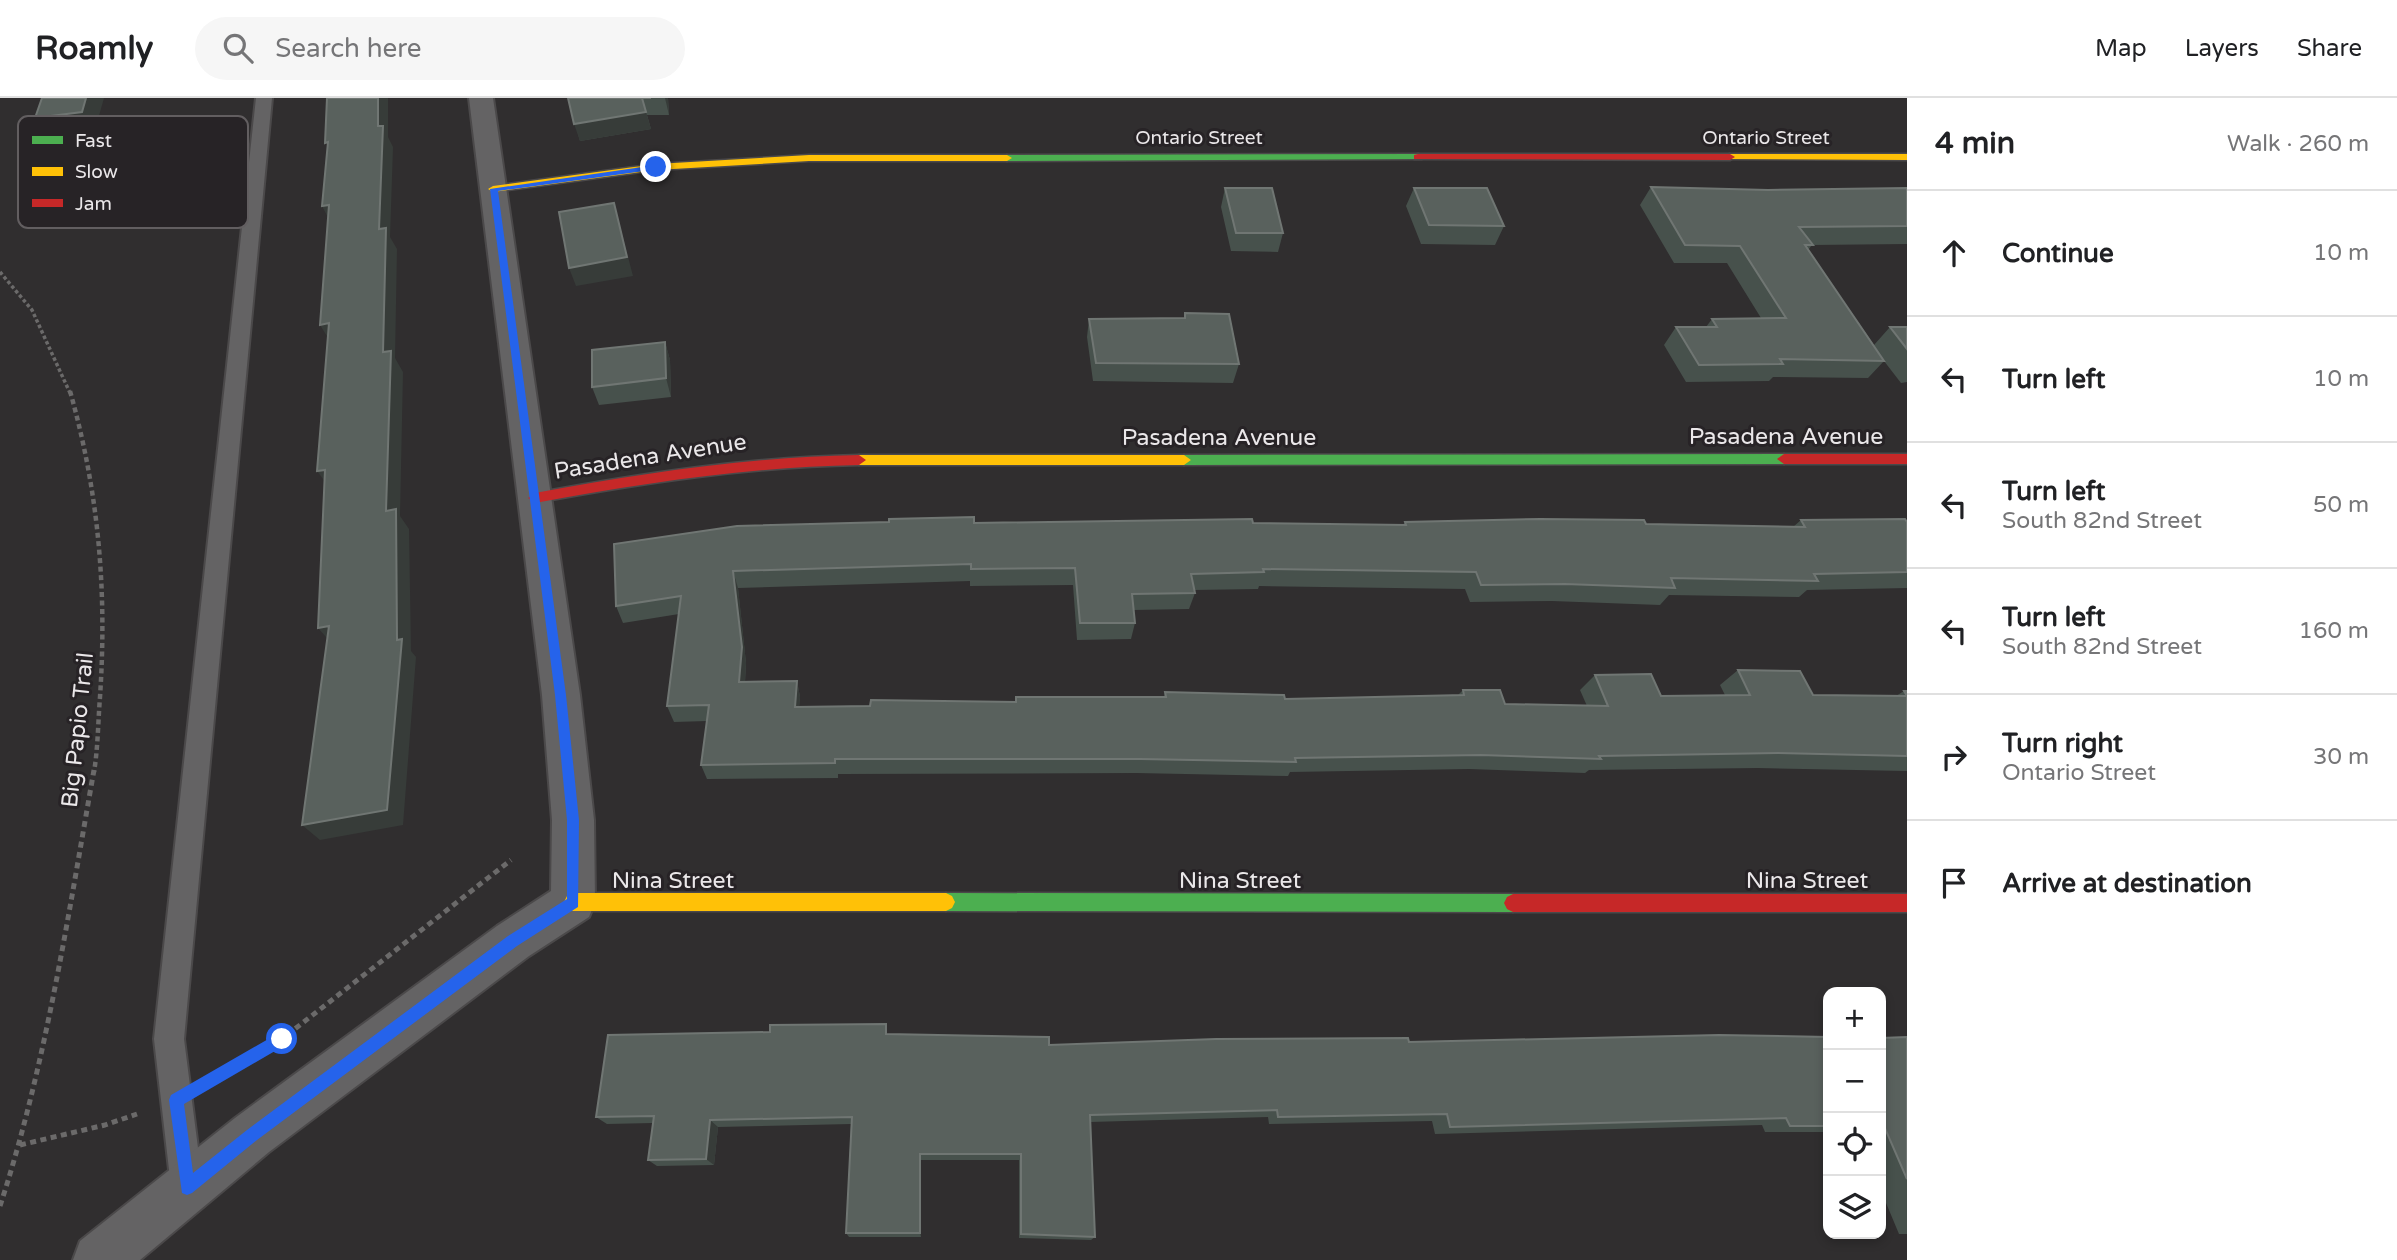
<!DOCTYPE html>
<html lang="en">
<head>
<meta charset="utf-8">
<style>
  body { margin:0; font-family:"Varela Round",sans-serif; background:#f6f6f6; color:#202124 }
  .controls { position:absolute; right:21px; bottom:21px; display:grid; overflow:hidden; border-radius:14px; box-shadow:0 4px 10px #0003 }
  .controls button { width:63px; height:63px; display:grid; place-items:center; padding:0; border:0; border-bottom:2px solid #e0e0e0; background:#fff; color:#202124; font:35px sans-serif }
  .stop { position:absolute; width:21px; height:21px; margin:-16px; border:5px solid #2563eb; border-radius:50%; background:#fff }
  .stop.end { background:#2563eb; border-color:#fff; box-shadow:0 2px 7px #0008 }
  .list { margin:0; padding:0; list-style:none }
  h2 { display:flex; justify-content:space-between; align-items:center; height:91px; margin:0; padding:0 28px; font-size:30px }
  h2 small { font-size:23px; font-weight:400; color:#757577 }
  .list li { display:grid; grid-template-columns:46px 1fr auto; gap:21px; align-items:center; box-sizing:border-box; height:126px; padding:0 28px; border-top:2px solid #e0e0e0 }
  .list b { display:block; font-size:26px; white-space:nowrap }
  .list p { margin:0; font-size:23px; white-space:nowrap; color:#757577 }
  .list em { font-size:23px; font-style:normal; color:#757577 }
  .icon { flex:none; width:38px; height:38px; fill:none; stroke:currentColor; stroke-width:2; stroke-linecap:round; stroke-linejoin:round }
  .map { position:relative; flex:none; width:1907px; height:1162px; overflow:hidden }
  header { display:flex; align-items:center; gap:42px; box-sizing:border-box; height:98px; padding:0 35px; background:#fff; border-bottom:2px solid #e0e0e0 }
  header strong { font-size:33px }
  nav { display:flex; gap:38px; margin-inline-start:auto; font-size:24px }
  .search { width:490px; height:63px; background:#f6f6f6; display:flex; align-items:center; gap:18px; box-sizing:border-box; padding:0 24px; border-radius:38px; color:#757577; font-size:26px }
  main { display:flex }
  aside { flex:1; background:#fff }
  .map>svg:first-child { display:block }
  .lines { fill:none; stroke-linecap:round; stroke-linejoin:round }
  .lane-casing { stroke:#4b494a; stroke-width:4 }
  .street-casing { stroke:#4b494a; stroke-width:4 }
  .fast-casing { stroke:#4b494a; stroke-width:3 }
  .slow-casing { stroke:#4b494a; stroke-width:3 }
  .jam-casing { stroke:#4b494a; stroke-width:3 }
  .path-far2 { stroke:#6b6a6a; stroke-width:3.5; stroke-dasharray:3.5 2.5; stroke-linecap:butt }
  .path-far1 { stroke:#6b6a6a; stroke-width:4.5; stroke-dasharray:5 3.5; stroke-linecap:butt }
  .path { stroke:#6b6a6a; stroke-width:5; stroke-dasharray:6 4.5; stroke-linecap:butt }
  .lane { fill:#646364; fill-rule:evenodd }
  .street { fill:#646364; fill-rule:evenodd }
  .fast { fill:#4caf50; fill-rule:evenodd }
  .slow { fill:#ffc107; fill-rule:evenodd }
  .jam { fill:#c62828; fill-rule:evenodd }
  .wall { fill:#47514c }
  .shaded-wall { fill:#373c39 }
  .building { fill:#59615d; stroke:#707673; stroke-width:2 }
  .route { fill:#2563eb }
  .labels { text-anchor:middle; stroke-width:6; stroke-linejoin:round; paint-order:stroke }
  .far-street-label { font-size:19px; fill:#eae7e9; stroke:#272326 }
  .street-label { font-size:23px; fill:#eae7e9; stroke:#272326 }
  .key { fill:#272326; stroke:#625e60; stroke-width:2 }
  .key-label { font-size:19px; fill:#eae7e9 }
</style>
</head>
<body>
<header>
<strong>Roamly</strong>
<div class="search"><svg class="icon" aria-label="search" viewBox="0 0 24 24"><circle cx="10" cy="10" r="6"/><path d="M15 15l6 6"/></svg>Search here</div>
<nav><a>Map</a><a>Layers</a><a>Share</a></nav>
</header>
<main>
<div class="map">
<svg width="1907" height="1162" viewBox="0 0 1907 1162">
  <rect width="100%" height="100%" fill="#302e2f"/>
  <g class="lines">
    <!-- lane casing -->
    <g class="lane-casing">
      <path id="lane" d="M256 0H272L184 941 203 1089 198 1100 187 1105 176 1100 171 1089 154 941Z"/>
    </g>
    <!-- street casing -->
    <g class="street-casing">
      <path id="street" d="M469 0H493L580 597 594 722 595 804 589 819 529 858 269 1054 140 1162H73L80 1143 235 1020 497 828 551 793 552 722 542 597Z"/>
    </g>
    <!-- fast casing -->
    <g class="fast-casing">
      <path id="fast" d="M1418 56 1422 57V61L1007 63 1002 60 1007 57Z
        M1784 356 1791 361 1784 366 1184 367 1177 362 1184 357Z
        M946 795 1513 796 1519 799 1522 805 1519 811 1513 814 946 813 940 810 937 804 940 798Z"/>
    </g>
    <!-- slow casing -->
    <g class="slow-casing">
      <path id="slow" d="M1730 56H1907V62L1726 61V57Z
        M809 57H1007L1012 60 1007 63H809L656 72 493 94 488 91 493 88 656 66Z
        M859 357H1184L1191 362 1184 367H859L852 362Z
        M573 795H946L952 798 955 804 952 810 946 813H573L567 810 564 804 567 798Z"/>
    </g>
    <!-- jam casing -->
    <g class="jam-casing">
      <path id="jam" d="M1418 56H1730L1735 59 1730 62 1414 61V57Z
        M1784 356H1907V366H1784L1777 361Z
        M859 357 866 362 859 367C749 369 643 385 535 405L528 400 535 395C643 375 749 359 859 357Z
        M1513 796H1907V814H1513L1507 811 1504 805 1507 799Z"/>
    </g>
    <!-- path-far2 -->
    <path class="path-far2" d="M0 174 32 212 70 295"/>
    <!-- path-far1 -->
    <path class="path-far1" d="M70 293C99 396 107 493 100 599 98 624 98 650 94 674"/>
    <!-- path -->
    <path class="path" d="M215 980 282 941 511 762
      M20 1047 105 1027 137 1016
      M0 1108C46 967 68 818 94 672"/>
    <!-- lane -->
    <use href="#lane" class="lane"/>
    <!-- street -->
    <use href="#street" class="street"/>
    <!-- fast -->
    <use href="#fast" class="fast"/>
    <!-- slow -->
    <use href="#slow" class="slow"/>
    <!-- jam -->
    <use href="#jam" class="jam"/>
  </g>
  <!-- wall -->
  <path class="wall" d="M568 0H668L669 17H647L651 31 580 43Z
    M1651 89 1768 92 1907 90V146L1812 147 1808 152 1874 247 1890 229H1907V284L1901 285 1884 263 1868 280 1773 279 1769 283 1686 284 1664 247 1676 229H1706L1712 221 1761 220 1727 165H1674L1640 107Z
    M1225 90 1283 135 1278 154 1231 153 1221 109Z
    M1414 90 1504 128 1495 147 1421 146 1406 108Z
    M1185 215 1239 266 1233 285 1093 283 1087 239 1089 221 1184 220Z
    M665 244 670 262 671 299 599 307 592 289Z
    M1801 422 1907 424V490L1807 492 1799 499 1669 497 1660 507 1552 503 1470 504 1465 491 1259 488 1258 491 1194 492 1195 495 1189 511 1134 512 1135 525 1131 541 1077 542 1073 487 970 488V483L738 490 746 565 745 584 797 583 800 599 799 609 1015 604 1016 599H1164L1165 594 1285 601 1458 597 1463 592 1505 606 1587 608 1580 592 1595 577 1661 598 1725 597 1720 587 1738 572 1813 597 1896 598 1904 593H1907V673L1758 670 1589 672 1585 675 1469 671 1290 674 1288 678 1136 675 838 676V680L707 681 701 667 707 623 674 624 667 608 679 516 623 525 616 508 614 446 974 425H1253L1403 427 1405 424 1646 426 1793 429Z
    M888 936 1049 947 1828 939V1034H1765L1762 1027 1435 1036 1432 1023 1269 1026 1268 1019 1090 1024 1095 1139 1091 1142 1019 1140V1062H921V1139H849L846 1135 851 1026 718 1029 714 1067 657 1068 648 1062 653 1025 607 1026 596 1019Z
    M1907 939V1136H1899L1881 1093V940Z"/>
  <!-- shaded-wall -->
  <path class="shaded-wall" d="M86 0H104L95 32 49 38 35 20Z
    M378 0H388V39L393 49 390 139 397 151 395 260 403 274 400 418 409 431 411 553 416 559 403 727 320 742 302 727 397 542 386 413 379 131Z
    M665 0H668L669 17Z
    M646 14 651 31 580 43 574 26Z
    M614 105 633 178 576 188 569 170Z
    M329 107 333 129 322 108Z
    M329 225 333 248 320 227Z
    M665 244 670 262 671 299 666 280Z
    M325 372 332 393 317 373Z
    M733 473 738 490 746 565 744 600 739 584Z
    M329 528 334 548 318 530Z
    M797 583 800 599 798 624 795 609Z
    M710 1022 718 1029 714 1067 706 1061Z
    M920 1056 921 1062V1139L920 1135Z"/>
  <!-- building -->
  <path class="building" d="M42 0H86L82 14 35 20Z
    M327 0H378V28H383L379 131 386 130 383 254 391 253 386 413 396 411 397 542 402 541 387 712 302 727 329 528 318 530 325 372 317 373 329 225 320 227 329 107 322 108 328 44 325 45Z
    M568 0H651H642L646 14 574 26Z
    M1651 89 1768 92 1907 90V128L1799 129 1813 147H1805L1884 263 1780 261 1783 266 1699 267 1676 229H1717L1712 221 1786 220 1740 148 1685 147Z
    M1225 90H1272L1283 135H1236Z
    M1414 90H1487L1504 128 1429 127Z
    M614 105 627 159 569 170 559 114Z
    M1185 215 1229 216 1239 266 1096 265 1089 221 1185 220Z
    M1890 229H1907V251Z
    M665 244 666 280 592 289V252Z
    M974 419V425L1252 421 1253 425 1406 427 1405 424 1540 421 1644 422 1646 426 1805 429 1801 422 1905 421 1907 424V474L1814 476 1818 483 1671 480 1675 490 1565 486 1481 487 1476 474 1263 471 1264 474 1191 476 1195 495 1132 496 1135 525H1080L1075 470 971 471V466L733 473 742 549 739 584 797 583 795 609 870 608 871 602 1016 604V599H1166L1165 594 1284 597 1285 601 1464 597 1463 592H1500L1505 606 1608 608 1595 577 1651 576 1661 598 1750 597 1738 572 1800 573 1813 597 1907 598 1904 593H1907V658L1778 655 1599 658 1601 661 1481 657 1295 660 1296 664 1141 661H835V665L701 667 709 607 667 608 681 498 616 508 614 446 737 428 889 424V421Z
    M886 926V936L1049 939V947L1216 941 1408 940 1409 944 1719 937 1828 939V1028H1790L1786 1020 1450 1029 1447 1016 1278 1019 1277 1012 1090 1017 1095 1139 1021 1136V1056H920V1135H846L852 1019 710 1022 706 1061 648 1062 654 1018 596 1019 608 937 770 934V927Z
    M1907 939V1081L1884 1028H1881V940Z"/>
  <!-- route -->
  <path class="route" d="M656 67 659 71 498 93 566 597 579 722 578 809 517 848 257 1042 192 1095 187 1097 182 1095 169 1002 171 997 277 936H287V946L184 1006 193 1075 247 1032 508 838 567 801V722L555 597 490 91Z"/>
  <g class="labels">
    <!-- far-street labels -->
    <g class="far-street-label">
      <text x="1199" y="46">Ontario Street</text>
      <text x="1766" y="46">Ontario Street</text>
    </g>
    <!-- street labels -->
    <g class="street-label">
      <text x="1786" y="346">Pasadena Avenue</text>
      <text x="1219" y="347">Pasadena Avenue</text>
      <text transform="translate(650 358) rotate(-9)" y="8">Pasadena Avenue</text>
      <text transform="translate(77 632) rotate(-84)" y="8">Big Papio Trail</text>
      <text x="673" y="790">Nina Street</text>
      <text x="1240" y="790">Nina Street</text>
      <text x="1807" y="790">Nina Street</text>
    </g>
  </g>
  <!-- legend -->
  <rect x="18" y="18" width="230" height="112" rx="10" class="key"/>
  <rect x="32" y="38" width="31" height="8" fill="#4caf50"/>
  <rect x="32" y="69" width="31" height="9" fill="#ffc107"/>
  <rect x="32" y="101" width="31" height="8" fill="#c62828"/>
  <g class="key-label">
    <text x="75" y="49">Fast</text>
    <text x="75" y="80">Slow</text>
    <text x="75" y="112">Jam</text>
  </g>
</svg>
<div class="controls">
<button>+</button>
<button>−</button>
<button><svg class="icon" aria-label="locate" viewBox="0 0 24 24"><circle cx="12" cy="12" r="6"/><path d="M12 2v4M12 18v4M2 12h4M18 12h4"/></svg></button>
<button><svg class="icon" aria-label="layers" viewBox="0 0 24 24"><path d="M12 4l9 5-9 5-9-5zM3 14l9 5 9-5"/></svg></button>
</div>
<div class="stop" style="left:282px;top:941px"></div>
<div class="stop end" style="left:656px;top:69px"></div>
</div>
<aside>
<h2>4 min<small>Walk · 260 m</small></h2>
<ul class="list">
<li><svg class="icon" aria-label="ahead" viewBox="0 0 24 24"><path d="M12 20V5M6 11l6-6 6 6"/></svg><div><b>Continue</b></div><em>10 m</em></li>
<li><svg class="icon" aria-label="left" viewBox="0 0 24 24"><path d="M17 20v-9H6M10 6l-5 5 5 5"/></svg><div><b>Turn left</b></div><em>10 m</em></li>
<li><svg class="icon" aria-label="left" viewBox="0 0 24 24"><path d="M17 20v-9H6M10 6l-5 5 5 5"/></svg><div><b>Turn left</b><p>South 82nd Street</p></div><em>50 m</em></li>
<li><svg class="icon" aria-label="left" viewBox="0 0 24 24"><path d="M17 20v-9H6M10 6l-5 5 5 5"/></svg><div><b>Turn left</b><p>South 82nd Street</p></div><em>160 m</em></li>
<li><svg class="icon" aria-label="right" viewBox="0 0 24 24"><path d="M7 20v-9h11M14 6l5 5-5 5"/></svg><div><b>Turn right</b><p>Ontario Street</p></div><em>30 m</em></li>
<li><svg class="icon" aria-label="arrive" viewBox="0 0 24 24"><path d="M6 21V4h12l-3 4 3 4H6"/></svg><div><b>Arrive at destination</b></div></li>
</ul>
</aside>
</main>
</body>
</html>
